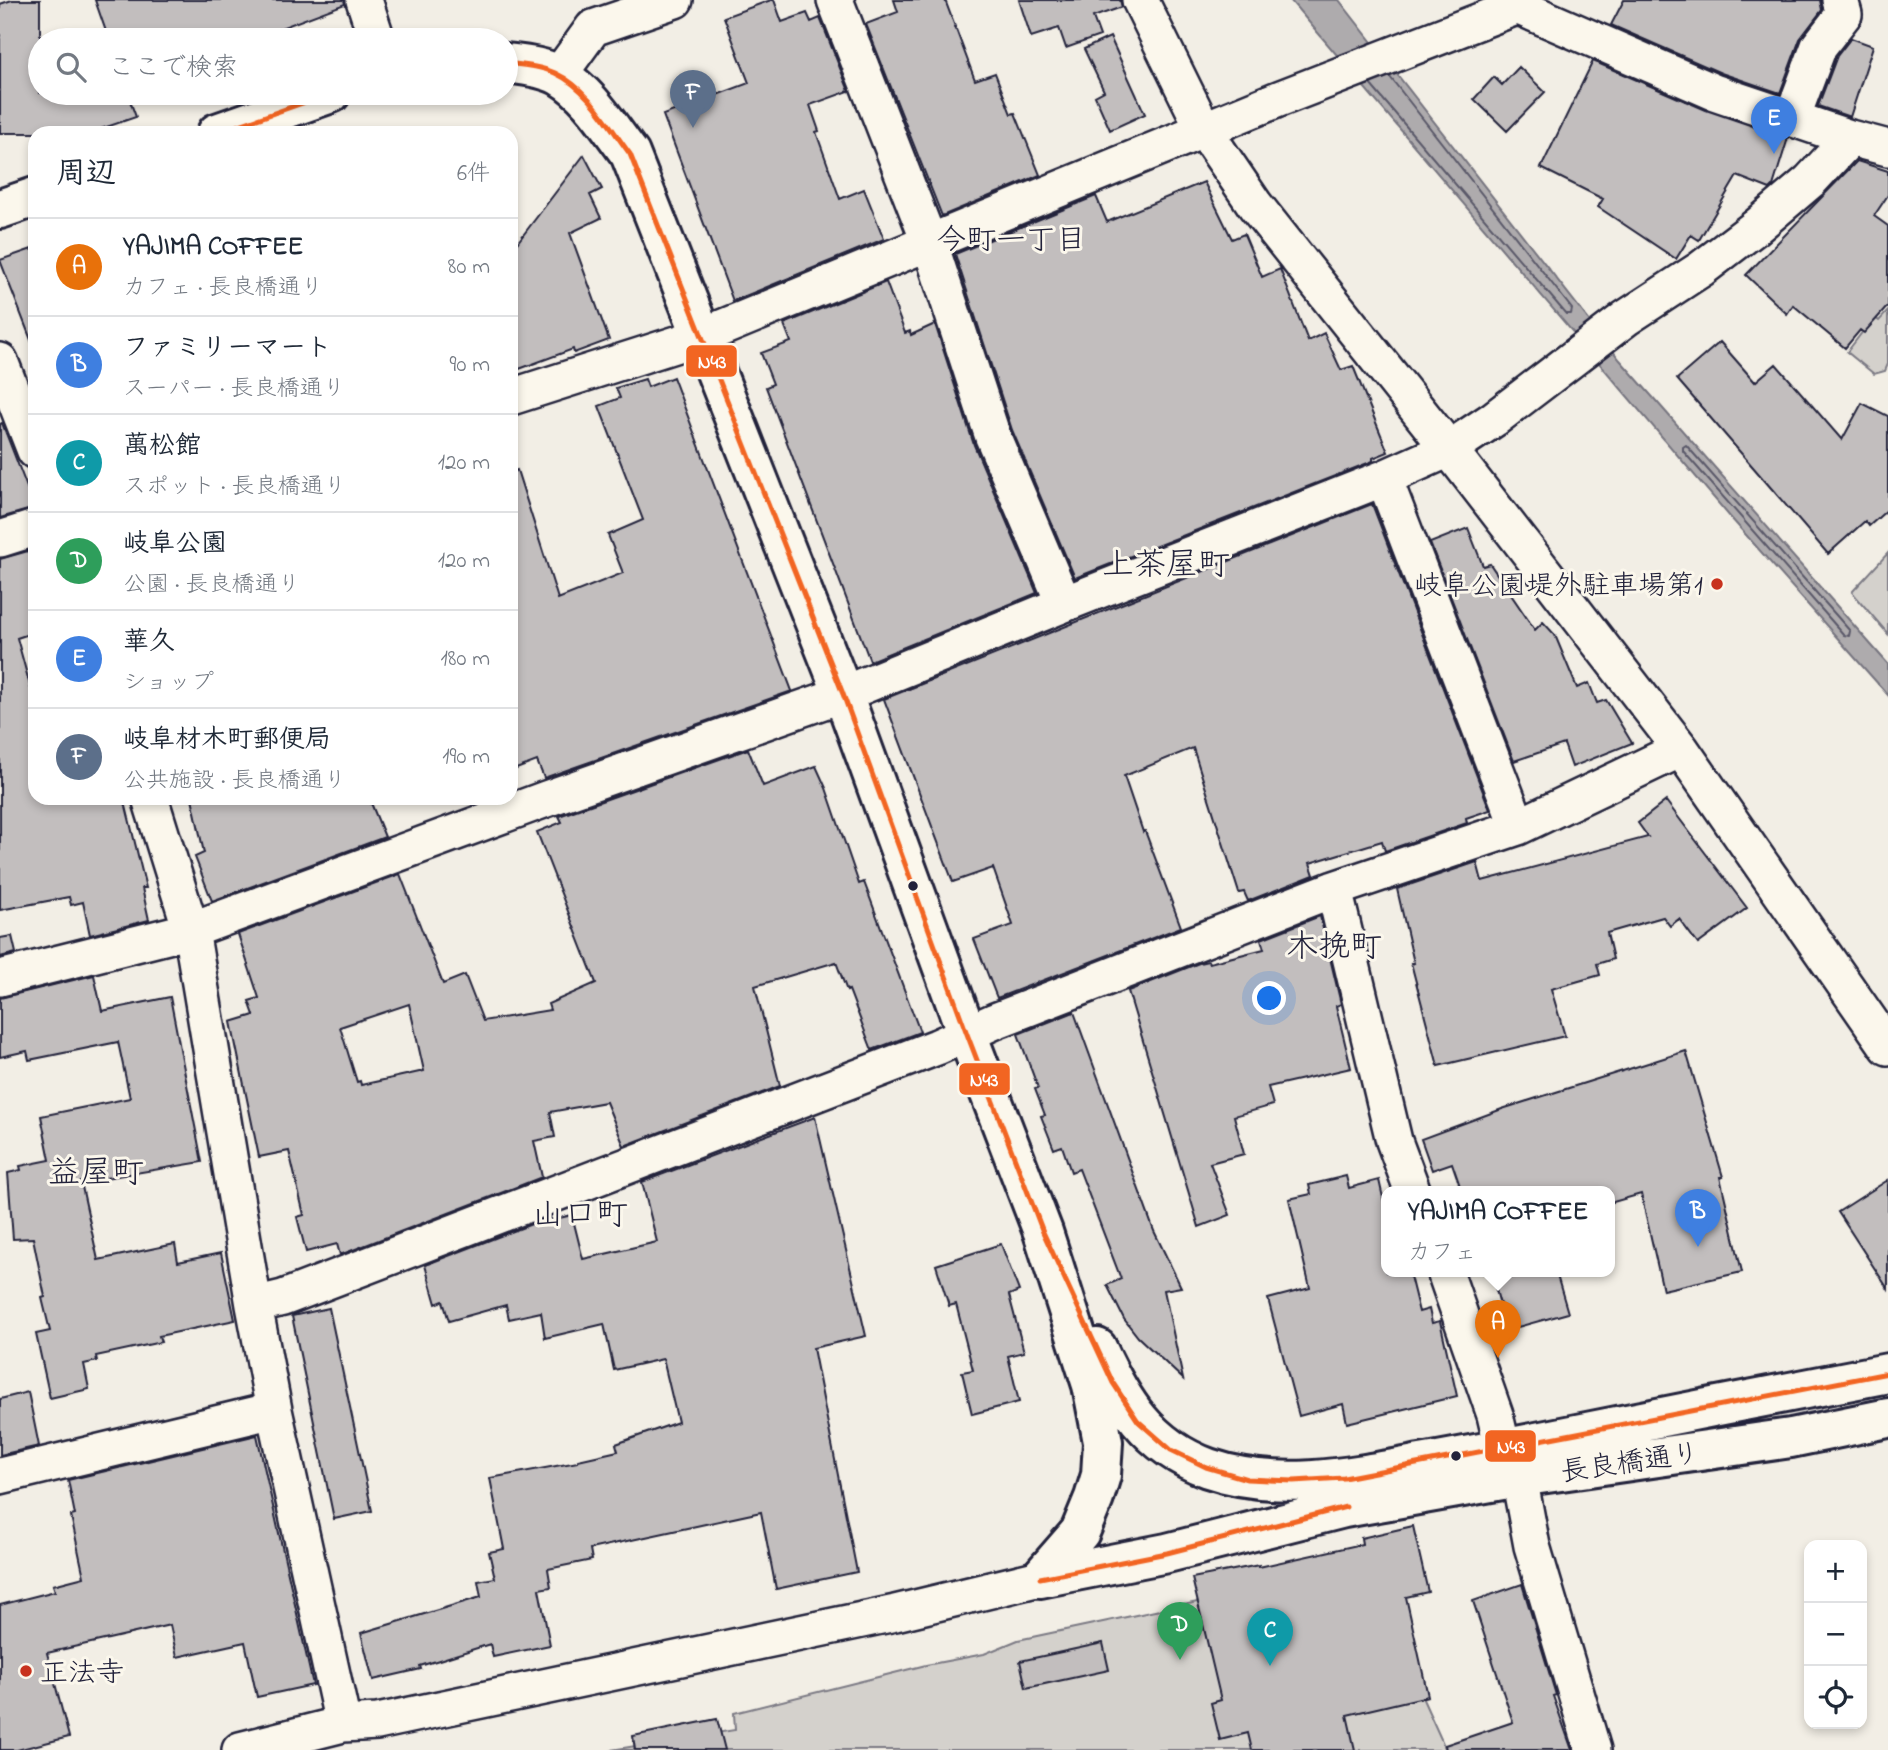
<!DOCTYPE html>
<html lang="ja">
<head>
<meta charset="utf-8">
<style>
  body { margin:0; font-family:"Indie Flower","Klee One",sans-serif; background:#f2f2f3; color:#1f2937 }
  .controls { position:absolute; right:21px; bottom:21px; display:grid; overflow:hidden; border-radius:14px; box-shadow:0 4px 10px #0003 }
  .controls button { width:63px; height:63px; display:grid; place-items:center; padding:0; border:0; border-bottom:2px solid #e0e1e3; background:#fff; color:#1f2937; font:35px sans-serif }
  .you { position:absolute; left:1270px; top:999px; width:24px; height:24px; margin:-18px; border:5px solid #fff; border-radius:50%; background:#1a73e8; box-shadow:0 0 0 10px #1a73e833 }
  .badge { display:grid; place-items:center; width:46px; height:46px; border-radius:50%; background:#db2777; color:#fff; font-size:23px; font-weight:700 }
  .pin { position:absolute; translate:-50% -58px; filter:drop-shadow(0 2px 4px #0008) }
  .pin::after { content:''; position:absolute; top:37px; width:24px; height:21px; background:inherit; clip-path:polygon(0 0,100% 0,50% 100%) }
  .popup { position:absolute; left:1381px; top:1186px; width:234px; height:91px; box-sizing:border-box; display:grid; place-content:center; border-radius:14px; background:#fff; filter:drop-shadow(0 2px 5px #0005); font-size:23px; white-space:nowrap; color:#747a83 }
  .popup b { font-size:26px; color:#1f2937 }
  .popup::after { content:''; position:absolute; left:50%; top:100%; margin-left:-14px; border:14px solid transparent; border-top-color:#fff }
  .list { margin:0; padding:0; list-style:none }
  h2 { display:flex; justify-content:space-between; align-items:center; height:91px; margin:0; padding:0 28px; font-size:30px }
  h2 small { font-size:23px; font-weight:400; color:#747a83 }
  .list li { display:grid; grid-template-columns:46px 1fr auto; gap:21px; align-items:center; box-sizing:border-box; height:98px; padding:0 28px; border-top:2px solid #e0e1e3 }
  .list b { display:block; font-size:26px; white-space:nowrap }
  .list p { margin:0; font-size:23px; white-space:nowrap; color:#747a83 }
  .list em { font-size:23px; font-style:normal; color:#747a83 }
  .icon { flex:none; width:38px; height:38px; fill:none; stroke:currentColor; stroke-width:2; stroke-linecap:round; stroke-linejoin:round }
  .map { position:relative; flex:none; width:1888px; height:1750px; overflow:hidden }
  .search { position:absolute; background:#fff; box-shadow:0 4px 10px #0003; left:28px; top:28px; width:490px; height:77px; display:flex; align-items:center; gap:18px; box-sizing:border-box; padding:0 24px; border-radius:38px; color:#747a83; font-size:26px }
  .panel { position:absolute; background:#fff; box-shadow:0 4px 10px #0003; left:28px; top:126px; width:490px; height:679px; border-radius:21px }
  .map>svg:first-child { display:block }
  .green { fill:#d4d1cc; stroke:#7b7a84; stroke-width:2 }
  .water { fill:#aeabad; stroke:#76747f; stroke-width:2 }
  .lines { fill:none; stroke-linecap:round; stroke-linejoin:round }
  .shore { stroke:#5a5969; stroke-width:2 }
  .building { fill:#c2bebe; stroke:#22223b; stroke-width:2; fill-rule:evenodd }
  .minor-casing { stroke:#22223b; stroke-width:40 }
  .highway-casing { stroke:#22223b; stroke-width:44 }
  .minor { stroke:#fbf7ec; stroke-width:35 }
  .highway { stroke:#fbf7ec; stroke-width:38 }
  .bus-1-casing { stroke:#fbf7ec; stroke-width:10 }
  .bus-1 { stroke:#f26522; stroke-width:5 }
  .poi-dot { fill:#c8321e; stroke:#fbf7ec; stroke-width:2.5 }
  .bus-dot { fill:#22223b; stroke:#fbf7ec; stroke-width:2.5 }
  .labels { text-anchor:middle; stroke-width:6; stroke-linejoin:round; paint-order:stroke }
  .poi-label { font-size:28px; fill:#22223b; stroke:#fbf7ec; text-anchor:end }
  .street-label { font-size:28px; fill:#22223b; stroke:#fbf7ec }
  .neighbourhood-label { font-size:30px; fill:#22223b; stroke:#fbf7ec }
  .quarter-label { font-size:32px; fill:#22223b; stroke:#fbf7ec }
  .line-badge { stroke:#fbf7ec; stroke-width:2.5 }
  .badge-label { font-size:19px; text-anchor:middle; font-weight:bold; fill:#fff }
</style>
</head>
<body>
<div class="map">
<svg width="1888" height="1750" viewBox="0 0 1888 1750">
  <rect width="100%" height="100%" fill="#f2eee5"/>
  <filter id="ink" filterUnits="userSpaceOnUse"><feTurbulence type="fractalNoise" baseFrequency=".0143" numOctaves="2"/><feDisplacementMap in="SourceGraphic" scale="14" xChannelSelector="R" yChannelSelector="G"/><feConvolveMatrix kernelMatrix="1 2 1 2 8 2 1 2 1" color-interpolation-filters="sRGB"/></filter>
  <g filter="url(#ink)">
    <!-- green -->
    <path class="green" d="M1888 311V364L1885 371 1874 374 1847 352 1874 317 1879 321Z
      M1888 553V634L1852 592Z
      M1363 1567 1446 1750H611L735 1730 734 1713 926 1665 984 1654 1018 1640Z"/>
    <!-- water -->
    <path class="water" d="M1290 0H1339L1620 360 1888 664V695L1731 518Z"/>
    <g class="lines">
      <!-- shore -->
      <path class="shore" d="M1370 84 1566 314H1571L1572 309 1390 77
        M1686 445 1850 631 1849 636 1844 635 1683 451V447Z"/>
    </g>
    <!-- building -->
    <path class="building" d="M12 0H40V93H127L136 117 89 133H0V4Z
      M95 0H344L345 4 249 40H109Z
      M771 0H774L782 22 807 13 811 22 820 18 849 91 810 105 819 131 816 132 840 199 864 189 884 239 733 301 663 115 749 83 724 17Z
      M894 0H945L975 80 995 73 1011 114 1015 113 1040 175 942 216 866 24 898 12Z
      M1019 0H1120L1122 7 1093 17 1100 36 1066 48 1059 28 1031 37Z
      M1624 0H1820L1822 10 1800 39 1780 93 1721 73 1611 25Z
      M1110 37 1145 114 1110 130 1095 96 1104 91 1084 49Z
      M1851 38 1873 46 1850 117 1818 106 1837 56Z
      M1593 61 1706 110 1788 138 1773 186 1770 189 1737 176 1699 240 1691 235 1676 259 1598 207 1603 199 1541 168Z
      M1519 67 1545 92 1507 131 1474 99 1494 77 1502 85Z
      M584 155 602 189 590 195 601 218 570 233 609 340 574 353 573 349 511 372V251Z
      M1857 161 1888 171V195L1874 216 1888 226V306L1864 333 1860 330 1845 348 1793 305 1787 314 1746 275Z
      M1204 182 1232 239 1244 234 1262 277 1280 269 1308 341 1324 333 1341 370 1353 366 1388 452 1373 458V461L1075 578 1012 430 955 254 1096 196 1107 222Z
      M35 248V344L33 345 0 260Z
      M886 282 905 333 910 331 911 335 935 324 974 445 1037 593 870 661 766 387 773 384 761 353 791 342 784 324Z
      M1720 342 1755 382 1776 364 1842 440 1862 403 1888 416V509L1869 526 1865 521 1828 554 1677 379Z
      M673 377 792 691 544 778 537 761 511 771V472L517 470 558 599 623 573 608 535 643 520 599 406 620 398 616 388 645 379 648 387Z
      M2 423 35 508 0 518V424Z
      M1372 504 1490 810 1466 818 1467 823 1385 851 1382 841 1310 863 1314 875 1248 901 1244 892 1239 893 1193 748 1124 776 1143 832 1145 831 1181 927 997 998 974 939 1013 925 993 868 953 882 884 699Z
      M1468 528 1483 566 1490 564 1535 630 1543 622 1555 635 1577 688 1589 683 1597 703 1606 700 1632 743 1572 767 1564 744 1514 761 1430 543Z
      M35 549V632L17 638 35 704V798H124L146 888H142L149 920 90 935 83 902 71 905 69 897 0 910V559Z
      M748 749 763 786 816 766 826 788 859 884 864 882 920 1032 872 1050 849 990 847 991 836 962 755 986 780 1086 624 1146 606 1102 550 1112 555 1137 534 1141 542 1177 340 1255 337 1244 306 1252 297 1217 304 1215 289 1151 259 1157 231 1022 254 1015 249 1001 259 998 238 934 400 874 443 984 465 975 483 1021 550 1010 548 1004 596 983 537 832 562 822 559 816ZM409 1004 424 1071 361 1085 360 1081 357 1082 340 1027Z
      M192 798H369L385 837 212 901 195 857 204 853Z
      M1666 801 1747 908 1698 944 1679 919 1670 926 1663 917 1607 933 1613 959 1597 964 1600 975 1551 989 1565 1036 1438 1066 1411 963H1414L1397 889 1477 862 1482 881 1648 837 1638 823Z
      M1320 916 1341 1004 1336 1006 1351 1068 1268 1087 1273 1105 1234 1116 1244 1154 1210 1163 1230 1215 1199 1227 1128 991 1199 963 1208 961 1209 963 1264 949 1261 939Z
      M12 936 16 953 0 957V938Z
      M94 975 102 1011 170 997 202 1162 81 1182 98 1260 175 1244 178 1262 221 1253 235 1320 159 1336 161 1342 96 1356 97 1361 84 1364 89 1389 50 1398 36 1334 50 1331 42 1298 45 1297 33 1238 13 1239 8 1173 21 1170 20 1166 50 1160 41 1116 130 1098 118 1042 29 1060 27 1051 0 1057V998Z
      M1074 1012 1154 1231 1181 1287 1164 1290 1183 1379 1138 1337 1124 1319 1107 1285 1121 1279 1079 1169 1071 1172 1062 1146 1054 1149 1041 1116 1045 1115 1035 1089 1038 1088 1018 1034Z
      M1686 1051 1723 1177H1720L1742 1272 1663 1290 1641 1194 1610 1203V1192H1462L1452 1163 1432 1170 1421 1139 1502 1109Z
      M815 1117 866 1336 813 1348 857 1572 776 1589 761 1512 590 1549 592 1560 548 1569 551 1587 539 1589 550 1645 493 1657 490 1644 420 1666 421 1669 373 1680 361 1633 481 1597 478 1581 495 1578 489 1552 504 1549 490 1478 578 1462V1460L618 1451 616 1444 678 1422 663 1359 614 1370 604 1324 545 1338 541 1312 509 1319 506 1305 449 1321 443 1301 436 1304 425 1265 550 1217 551 1220 572 1215 583 1259 657 1242 642 1182Z
      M1346 1176 1349 1188 1379 1180 1386 1211V1272H1409L1419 1312 1429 1309 1432 1323 1440 1321 1457 1396 1347 1423 1343 1404 1299 1416 1268 1299 1310 1288 1289 1199 1311 1194 1309 1185Z
      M1888 1180V1289L1838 1212Z
      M1001 1244 1019 1291 1009 1295 1024 1352 1008 1356 1019 1402 972 1414 962 1372 973 1370 956 1304 949 1306 936 1265Z
      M1491 1272H1556L1568 1313 1507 1330Z
      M329 1308 372 1511 334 1519 292 1316Z
      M28 1392 39 1446 0 1455V1399Z
      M257 1435 313 1685 257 1697 245 1642 177 1657 170 1625 47 1653 69 1737 17 1750H0V1605L55 1591 53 1585 84 1577 71 1516 75 1515 68 1480Z
      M1413 1526 1428 1592 1406 1597 1428 1696 1347 1715 1355 1750H1252L1248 1733 1220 1740 1211 1703 1221 1700 1192 1578 1259 1565V1567L1362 1544 1361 1538Z
      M1522 1584 1556 1695 1553 1696 1572 1750H1446L1445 1745 1513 1722 1473 1601Z
      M1103 1643 1109 1670 1026 1688 1020 1661Z
      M717 1719 725 1750H635L633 1736Z"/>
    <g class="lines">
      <!-- minor casing -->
      <g class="minor-casing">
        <path id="minor" d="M364 0 377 40
          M835 0 930 244 993 437 1064 604
          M1140 0 1204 130 1255 205 1449 449 1681 749 1888 1047
          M1503 0 1714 92 1850 138 1888 148
          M559 75 593 28 675 0
          M1792 118 1819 46 1844 14 1840 0
          M0 361 35 451
          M511 397 702 336 1276 100 1516 7
          M1384 478 1518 827
          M0 539 35 528
          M150 798 191 930 254 1305 274 1410 343 1724
          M1334 889 1394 1141 1413 1192
          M0 978 191 930 546 799 843 694 1064 604 1384 478 1449 449 1494 419 1626 318 1701 269 1756 227 1810 181 1850 138
          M1445 1272 1495 1415 1503 1449
          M254 1305 283 1298 937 1047 995 1021 1334 889 1518 827 1681 749
          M0 1476 274 1410
          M1519 1477 1532 1546 1593 1750
          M240 1750 343 1724 377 1722 895 1613 1040 1578"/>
      </g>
      <!-- highway casing -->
      <g class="highway-casing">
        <path id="highway" d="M506 63C522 65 545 67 560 76 590 94 609 127 630 154L843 694 967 1034 1043 1232 1092 1385 1103 1442 1101 1475 1094 1498 1080 1532 1040 1578
          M217 133 331 93
          M0 209 35 197
          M1097 1348C1122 1402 1148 1446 1208 1468 1278 1492 1351 1477 1421 1464 1472 1455 1522 1445 1572 1435 1677 1414 1783 1393 1888 1373
          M1040 1578 1167 1553 1344 1508 1519 1477 1791 1438 1888 1418"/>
      </g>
      <!-- minor -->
      <use href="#minor" class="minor"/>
      <!-- highway -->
      <use href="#highway" class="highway"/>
      <!-- bus-1 casing -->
      <g class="bus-1-casing">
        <path id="bus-1" d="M506 63C522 65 540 66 555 73 588 88 609 126 630 154L843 694 967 1034 1043 1232 1113 1383 1138 1421 1171 1450 1206 1467 1247 1479 1294 1481 1344 1478 1888 1373
          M217 133 331 93
          M1040 1578 1167 1553 1346 1507"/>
      </g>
      <!-- bus-1 -->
      <use href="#bus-1" class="bus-1"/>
    </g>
  </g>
  <!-- markers -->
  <g class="poi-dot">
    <circle cx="1717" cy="584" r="7"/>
    <circle cx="26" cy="1671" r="7"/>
  </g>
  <g class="bus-dot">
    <circle cx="913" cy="886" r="6"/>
    <circle cx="1456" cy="1456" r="6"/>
  </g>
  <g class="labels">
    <!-- poi labels -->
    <g class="poi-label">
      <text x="1703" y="594">岐阜公園堤外駐車場第1</text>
      <text x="40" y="1681" text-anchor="start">正法寺</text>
    </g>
    <!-- street labels -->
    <g class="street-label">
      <text transform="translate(1630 1461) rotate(-8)" y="10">長良橋通り</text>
    </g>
    <!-- neighbourhood labels -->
    <g class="neighbourhood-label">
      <text x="1011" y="249">今町一丁目</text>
    </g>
    <!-- quarter labels -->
    <g class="quarter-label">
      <text x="1166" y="574">上茶屋町</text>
      <text x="1334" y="956">木挽町</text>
      <text x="96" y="1182">益屋町</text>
      <text x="580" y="1224">山口町</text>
    </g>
  </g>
  <g class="line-badge">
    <rect x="685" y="344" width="53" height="34" rx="7" fill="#f26522"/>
    <rect x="958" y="1062" width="53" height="34" rx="7" fill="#f26522"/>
    <rect x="1484" y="1429" width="53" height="34" rx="7" fill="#f26522"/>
  </g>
  <g class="badge-label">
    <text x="712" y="368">N43</text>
    <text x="984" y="1086">N43</text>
    <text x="1511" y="1453">N43</text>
  </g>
</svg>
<div class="controls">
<button>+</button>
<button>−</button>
<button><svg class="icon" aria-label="locate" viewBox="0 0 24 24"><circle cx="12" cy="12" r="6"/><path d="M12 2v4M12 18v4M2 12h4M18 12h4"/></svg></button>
</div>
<div class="you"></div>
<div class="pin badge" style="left:1498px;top:1358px;background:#e8710a">A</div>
<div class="popup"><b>YAJIMA COFFEE</b>カフェ</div>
<div class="pin badge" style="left:1698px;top:1247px;background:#3f7fe0">B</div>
<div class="pin badge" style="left:1270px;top:1666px;background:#0f9aa8">C</div>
<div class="pin badge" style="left:1180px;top:1660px;background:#2e9e5b">D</div>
<div class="pin badge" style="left:1774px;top:154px;background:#3f7fe0">E</div>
<div class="pin badge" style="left:693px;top:128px;background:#5c6f8a">F</div>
<div class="search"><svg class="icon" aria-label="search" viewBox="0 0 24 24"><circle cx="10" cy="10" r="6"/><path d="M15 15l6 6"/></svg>ここで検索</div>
<section class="panel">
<h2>周辺<small>6件</small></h2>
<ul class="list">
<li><span class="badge" style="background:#e8710a">A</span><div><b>YAJIMA COFFEE</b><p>カフェ · 長良橋通り</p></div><em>80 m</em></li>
<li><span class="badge" style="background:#3f7fe0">B</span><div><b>ファミリーマート</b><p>スーパー · 長良橋通り</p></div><em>90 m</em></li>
<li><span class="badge" style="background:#0f9aa8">C</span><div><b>萬松館</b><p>スポット · 長良橋通り</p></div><em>120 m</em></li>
<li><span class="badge" style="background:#2e9e5b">D</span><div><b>岐阜公園</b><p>公園 · 長良橋通り</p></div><em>120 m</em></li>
<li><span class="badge" style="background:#3f7fe0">E</span><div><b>華久</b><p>ショップ</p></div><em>180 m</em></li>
<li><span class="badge" style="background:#5c6f8a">F</span><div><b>岐阜材木町郵便局</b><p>公共施設 · 長良橋通り</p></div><em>190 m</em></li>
</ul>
</section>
</div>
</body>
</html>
